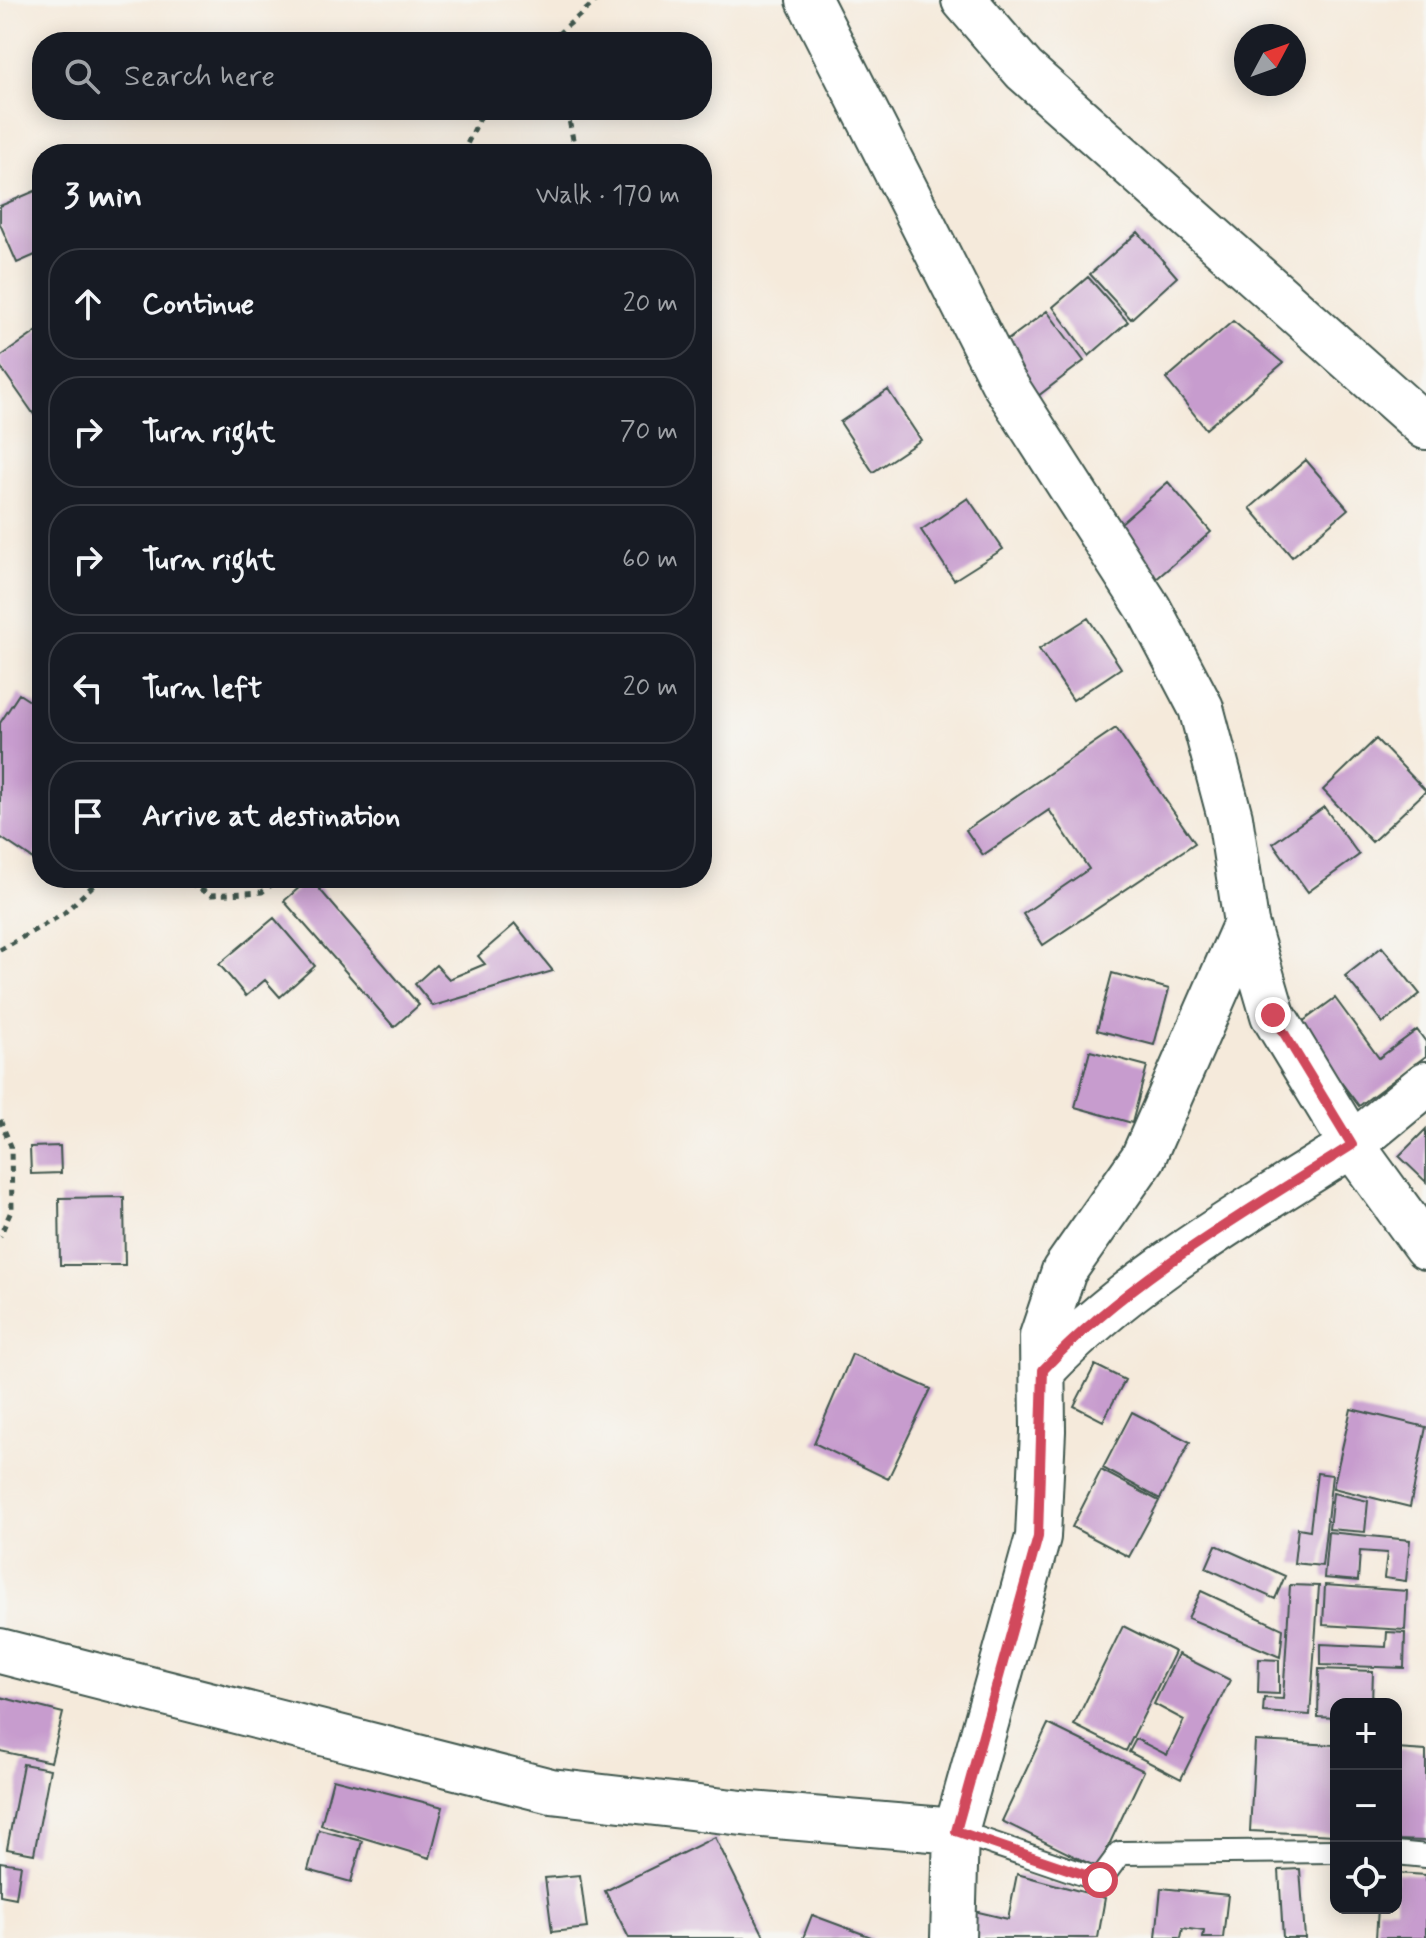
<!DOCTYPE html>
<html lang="en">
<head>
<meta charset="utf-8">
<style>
  body { margin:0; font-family:Mynerve,sans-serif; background:#242831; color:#f1f3f6 }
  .controls { position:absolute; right:24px; bottom:24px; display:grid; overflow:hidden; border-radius:16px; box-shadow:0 4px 20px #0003 }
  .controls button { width:72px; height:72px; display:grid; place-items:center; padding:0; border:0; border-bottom:2px solid #363941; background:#171b24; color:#f1f3f6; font:40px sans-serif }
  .compass { position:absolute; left:1234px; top:24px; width:72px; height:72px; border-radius:50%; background:#171b24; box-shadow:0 4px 20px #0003; rotate:49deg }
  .stop { position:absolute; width:24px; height:24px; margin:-18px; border:6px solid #d1495b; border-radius:50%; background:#fff }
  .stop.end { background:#d1495b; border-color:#fff; box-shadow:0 2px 8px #0008 }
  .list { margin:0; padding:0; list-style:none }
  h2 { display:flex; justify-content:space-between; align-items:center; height:104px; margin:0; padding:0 32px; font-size:34px }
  h2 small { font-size:26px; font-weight:400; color:#9ea1a6 }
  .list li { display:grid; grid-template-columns:52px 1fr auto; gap:24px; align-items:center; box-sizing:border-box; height:112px; margin:0 16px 16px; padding:0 16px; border:2px solid #363941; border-radius:32px }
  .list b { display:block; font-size:30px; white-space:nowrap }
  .list em { font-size:26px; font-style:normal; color:#9ea1a6 }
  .icon { flex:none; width:44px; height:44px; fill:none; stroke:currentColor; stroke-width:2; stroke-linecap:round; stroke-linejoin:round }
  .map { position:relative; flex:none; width:1426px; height:1938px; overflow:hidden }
  .search { position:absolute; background:#171b24; box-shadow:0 4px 20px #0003; left:32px; top:32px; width:680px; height:88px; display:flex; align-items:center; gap:20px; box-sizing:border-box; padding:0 28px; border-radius:32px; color:#9ea1a6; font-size:30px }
  .panel { position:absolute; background:#171b24; box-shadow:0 4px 20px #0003; left:32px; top:144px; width:680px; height:744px; border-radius:32px }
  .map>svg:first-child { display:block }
  .building { fill:#c79cce }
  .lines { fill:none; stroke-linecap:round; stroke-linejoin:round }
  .service-casing { stroke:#3f574d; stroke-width:26 }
  .minor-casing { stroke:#3f574d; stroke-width:48 }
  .tertiary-casing { stroke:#3f574d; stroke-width:48 }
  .path { stroke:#3f574d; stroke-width:5; stroke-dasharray:6 6; stroke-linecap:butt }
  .service { stroke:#fff; stroke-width:22 }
  .minor { stroke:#fff; stroke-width:44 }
  .tertiary { stroke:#fff; stroke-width:44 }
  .route { stroke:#d1495b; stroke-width:10 }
</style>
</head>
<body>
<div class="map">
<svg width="1426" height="1938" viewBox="0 0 1426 1938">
  <rect width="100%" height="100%" fill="#f6f6f2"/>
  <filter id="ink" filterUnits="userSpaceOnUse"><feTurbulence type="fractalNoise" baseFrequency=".0125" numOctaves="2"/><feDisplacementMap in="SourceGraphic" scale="16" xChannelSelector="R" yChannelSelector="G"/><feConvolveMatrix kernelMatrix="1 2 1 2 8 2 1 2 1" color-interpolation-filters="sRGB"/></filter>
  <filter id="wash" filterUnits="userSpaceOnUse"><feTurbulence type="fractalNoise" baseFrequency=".006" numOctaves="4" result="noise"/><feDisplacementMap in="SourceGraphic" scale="32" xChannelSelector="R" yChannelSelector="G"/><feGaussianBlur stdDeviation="1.8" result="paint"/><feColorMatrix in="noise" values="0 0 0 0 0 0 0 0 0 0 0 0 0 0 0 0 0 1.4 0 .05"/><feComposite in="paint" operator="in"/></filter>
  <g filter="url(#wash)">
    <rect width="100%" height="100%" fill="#f5eadb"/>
    <g id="blocks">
      <!-- building -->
      <path class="building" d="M42 188V252L17 263 0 224V206Z
        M1138 232 1177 277 1131 319 1090 274Z
        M1088 277 1128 322 1089 356 1053 307Z
        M1047 311 1084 361 1034 399 997 348Z
        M1233 321 1283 363 1206 429 1166 379Z
        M42 328V416L37 419 0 366V357Z
        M888 390 921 440 873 472 840 422Z
        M1306 460 1348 509 1292 557 1250 508Z
        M1168 482 1211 532 1155 580 1112 531Z
        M968 498 1003 549 954 580 921 530Z
        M1088 618 1121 668 1073 700 1039 649Z
        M19 694 42 709V846L33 859 0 837V723Z
        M1116 728 1195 843 1043 945 1023 914 1089 869 1049 810 983 855 966 830Z
        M1376 739 1426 791 1372 842 1323 790Z
        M1324 807 1359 855 1308 892 1273 843Z
        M310 878 419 1005 394 1027 284 901Z
        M274 918 315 966 280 997 265 980 246 996 219 964Z
        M515 924 553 971 433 1006 415 984 436 965 449 979 485 964 478 956Z
        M1382 947 1420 994 1383 1023 1345 976Z
        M1112 973 1169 989 1154 1045 1097 1030Z
        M1335 998 1379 1058 1417 1030 1426 1042V1056L1359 1106 1298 1025Z
        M1090 1051 1147 1066 1132 1123 1075 1107Z
        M1426 1129V1182L1399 1156Z
        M60 1146 61 1173 31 1174 30 1147Z
        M124 1197 125 1265H60L59 1198Z
        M852 1354 931 1389 888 1479 814 1443Z
        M1095 1365 1125 1380 1103 1421 1074 1406Z
        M1351 1409 1426 1427 1410 1507 1333 1488Z
        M1132 1412 1190 1442 1160 1499 1103 1468Z
        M1101 1470 1159 1501 1129 1557 1072 1527Z
        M1317 1473 1332 1475 1322 1566 1294 1563 1298 1528 1310 1530Z
        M1333 1493 1368 1501 1365 1532 1329 1529Z
        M1328 1532 1410 1540 1406 1581 1384 1578 1387 1553 1360 1551 1358 1581 1324 1578Z
        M1216 1545 1285 1576 1275 1599 1206 1568Z
        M1290 1585 1319 1586 1310 1715 1263 1712 1264 1698 1283 1699Z
        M1325 1585 1407 1591 1405 1630 1323 1625Z
        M1201 1591 1283 1629 1280 1657 1188 1618Z
        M1123 1626 1175 1652 1126 1751 1074 1725Z
        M1387 1632 1405 1633 1404 1668 1321 1665V1644L1386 1647Z
        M1178 1654 1230 1680 1181 1779 1129 1752 1136 1739 1167 1755 1184 1720 1154 1704Z
        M1259 1659 1279 1660V1694L1258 1693Z
        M1319 1669 1373 1671 1372 1704H1336V1718L1318 1717Z
        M0 1697 63 1713 51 1762 0 1751Z
        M1048 1724 1144 1771 1098 1868 1002 1821Z
        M1255 1741 1336 1745 1335 1835 1250 1831Z
        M1396 1749 1426 1751V1841L1396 1840Z
        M23 1764 50 1769 34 1854 7 1849Z
        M333 1779 443 1807 430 1858 321 1825Z
        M319 1830 362 1841 351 1882 308 1870Z
        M715 1837 765 1938H629L605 1891Z
        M0 1862 21 1865 16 1898 0 1895Z
        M1300 1869 1305 1938H1283L1279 1870Z
        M1396 1873 1426 1875V1938H1376L1378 1908H1396Z
        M1017 1874 1105 1898 1098 1938H969L970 1910 1008 1919Z
        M580 1875 587 1928 552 1932 545 1878Z
        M1161 1888 1228 1895 1223 1938H1203L1204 1931 1183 1928 1181 1938H1156Z
        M812 1915 874 1938H803Z"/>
    </g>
  </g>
  <g filter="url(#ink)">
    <use href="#blocks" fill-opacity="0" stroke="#3f574d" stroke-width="2"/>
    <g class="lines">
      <!-- service casing -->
      <g class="service-casing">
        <path id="service" d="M956 1831 1100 1880 1120 1853 1336 1851
          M1396 1853 1426 1856"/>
      </g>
      <!-- minor casing -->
      <g class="minor-casing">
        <path id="minor" d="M809 0 1002 380 1149 609 1201 708 1230 817 1246 923 1273 1015 1352 1145 1426 1084
          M1043 1370C1131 1277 1245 1213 1352 1145L1426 1247
          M0 1651 551 1791 751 1814 956 1831 1038 1537 1043 1431 1042 1336 1064 1271 1143 1158 1246 923
          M953 1938 956 1831"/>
      </g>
      <!-- tertiary casing -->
      <g class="tertiary-casing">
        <path id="tertiary" d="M964 0 1024 70 1426 427"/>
      </g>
      <!-- path -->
      <path class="path" d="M549 42 597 0
        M567 110 576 154
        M462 154 484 110
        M179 878 211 895 262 892 280 878
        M0 950 63 914 101 878
        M0 1120 11 1146 12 1209 0 1236"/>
      <!-- service -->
      <use href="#service" class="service"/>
      <!-- minor -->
      <use href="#minor" class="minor"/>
      <!-- tertiary -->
      <use href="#tertiary" class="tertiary"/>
    </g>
  </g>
  <g class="lines" filter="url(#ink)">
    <!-- route -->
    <path class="route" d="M1100 1880 956 1831 1038 1537 1043 1370C1131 1277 1245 1213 1352 1145L1273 1015"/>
  </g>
</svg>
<div class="controls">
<button>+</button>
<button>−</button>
<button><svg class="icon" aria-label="locate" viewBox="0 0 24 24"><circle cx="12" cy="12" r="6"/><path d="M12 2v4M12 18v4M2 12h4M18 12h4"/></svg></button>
</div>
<svg class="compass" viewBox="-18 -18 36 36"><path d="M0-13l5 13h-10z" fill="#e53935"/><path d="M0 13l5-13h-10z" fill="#9ea1a6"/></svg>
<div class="stop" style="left:1100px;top:1880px"></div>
<div class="stop end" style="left:1273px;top:1015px"></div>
<div class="search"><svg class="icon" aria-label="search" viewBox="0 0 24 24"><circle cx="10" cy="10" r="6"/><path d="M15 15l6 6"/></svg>Search here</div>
<section class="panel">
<h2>3 min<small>Walk · 170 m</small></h2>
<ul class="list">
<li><svg class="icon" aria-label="ahead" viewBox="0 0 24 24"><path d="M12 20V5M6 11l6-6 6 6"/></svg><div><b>Continue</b></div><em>20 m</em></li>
<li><svg class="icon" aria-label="right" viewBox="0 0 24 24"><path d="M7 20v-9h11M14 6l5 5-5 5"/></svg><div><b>Turn right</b></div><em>70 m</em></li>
<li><svg class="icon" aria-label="right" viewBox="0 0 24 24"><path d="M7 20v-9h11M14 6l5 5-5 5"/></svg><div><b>Turn right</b></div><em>60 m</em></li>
<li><svg class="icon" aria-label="left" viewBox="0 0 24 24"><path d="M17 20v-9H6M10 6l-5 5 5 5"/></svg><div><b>Turn left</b></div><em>20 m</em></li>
<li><svg class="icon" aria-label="arrive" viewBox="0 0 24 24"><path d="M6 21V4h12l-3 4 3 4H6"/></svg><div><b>Arrive at destination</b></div></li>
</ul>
</section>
</div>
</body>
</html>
